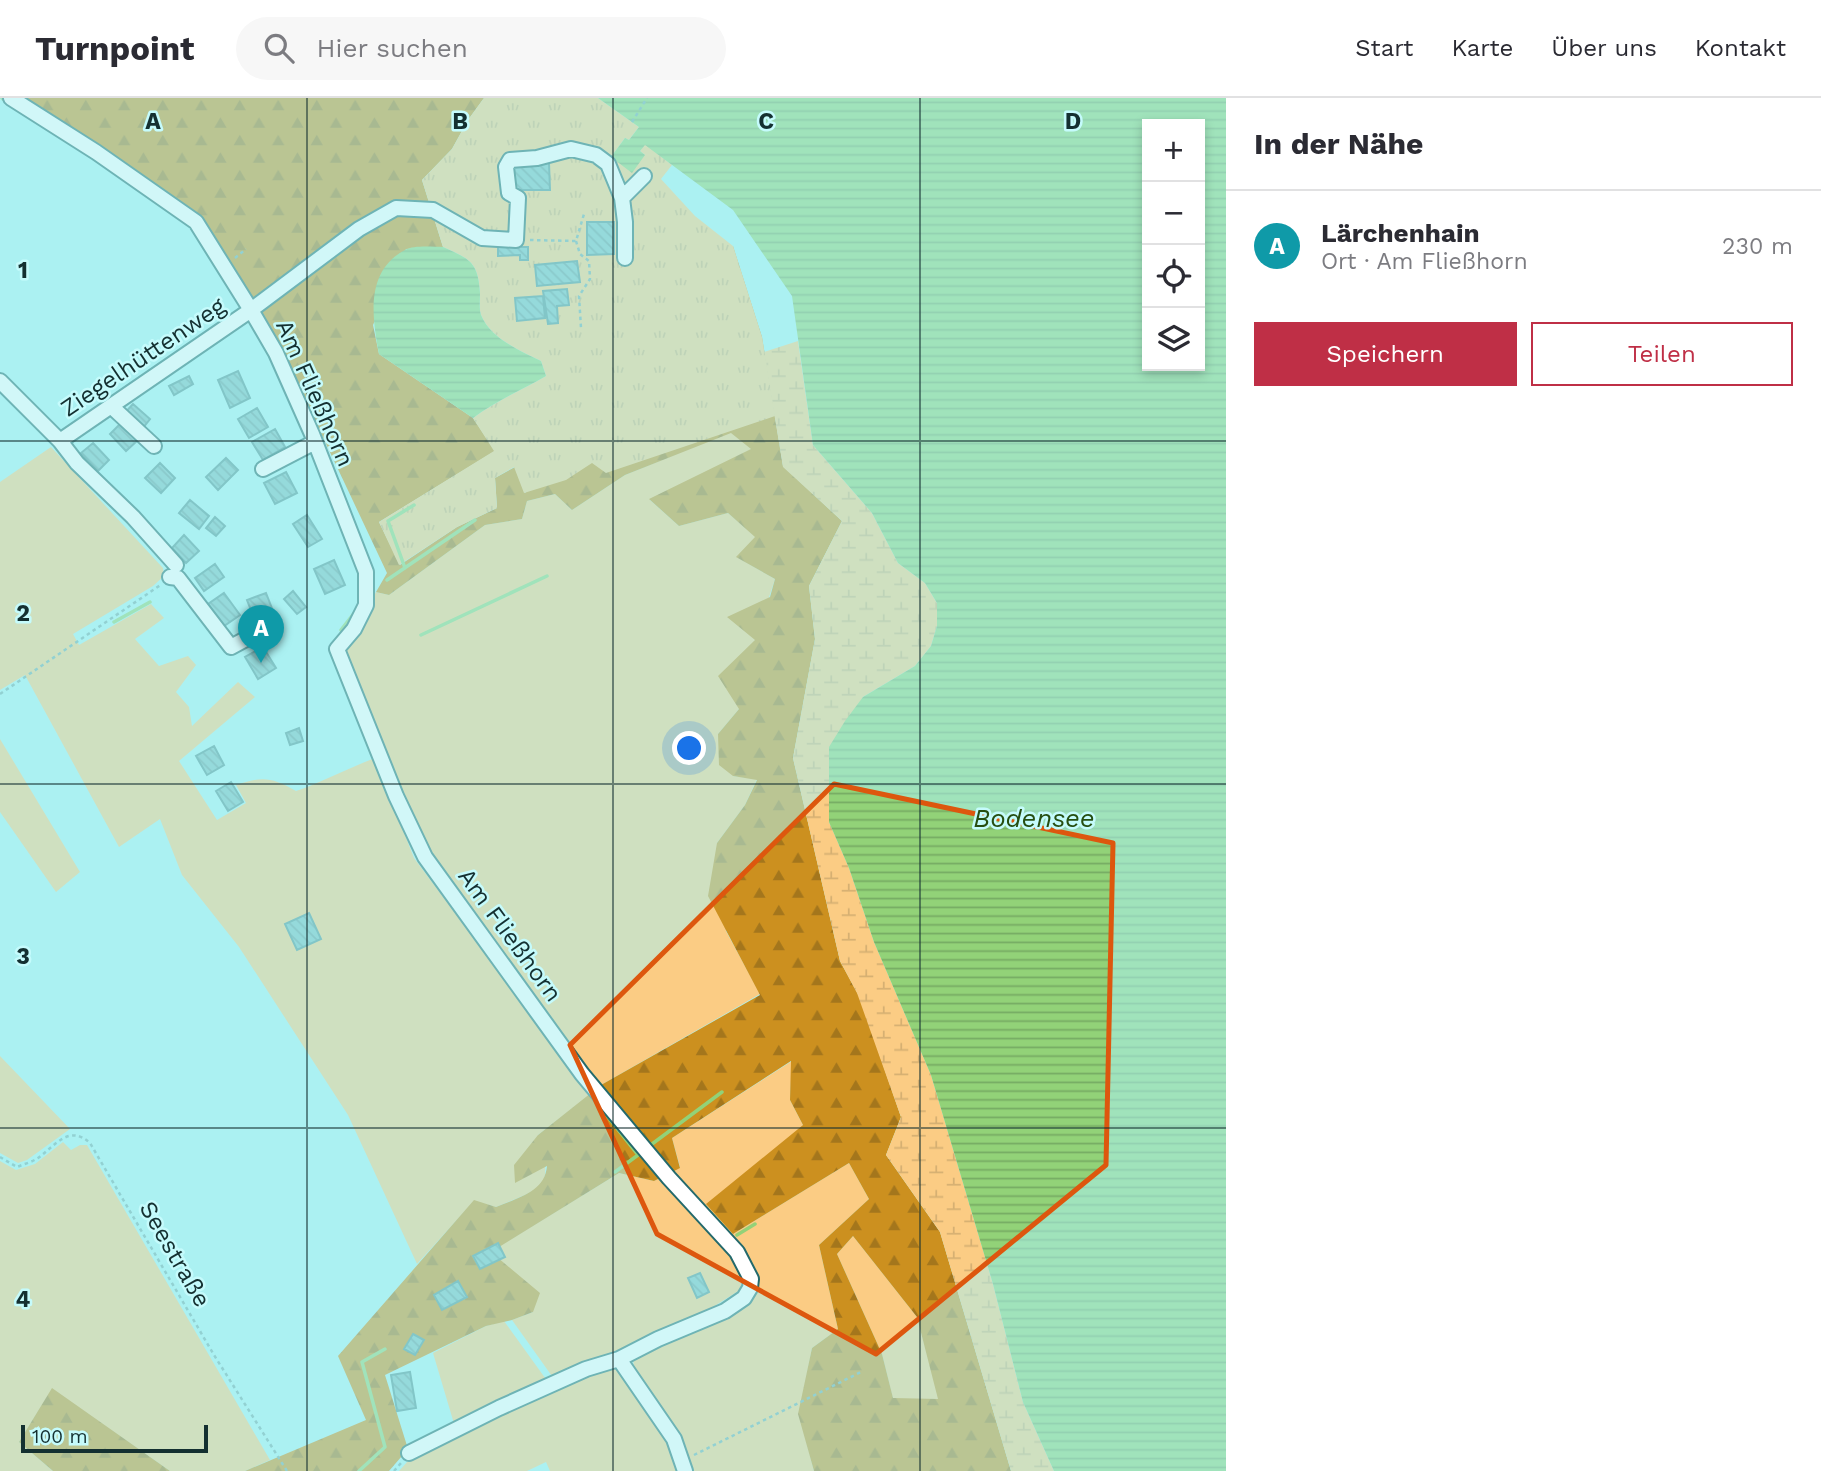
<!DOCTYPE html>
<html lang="de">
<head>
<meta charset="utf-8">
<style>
  body { margin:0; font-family:"Work Sans",sans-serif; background:#f7f7f7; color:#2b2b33 }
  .controls { position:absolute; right:21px; top:21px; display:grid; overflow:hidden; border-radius:0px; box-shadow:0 4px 10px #0003 }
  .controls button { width:63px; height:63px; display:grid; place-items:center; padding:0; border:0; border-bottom:2px solid #e1e1e2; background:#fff; color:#2b2b33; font:35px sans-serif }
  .scale { position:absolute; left:21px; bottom:18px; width:187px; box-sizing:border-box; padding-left:7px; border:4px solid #143031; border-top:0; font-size:19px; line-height:24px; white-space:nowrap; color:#143031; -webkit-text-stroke:5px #c5fbfc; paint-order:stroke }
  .you { position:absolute; left:690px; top:651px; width:24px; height:24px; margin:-18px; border:5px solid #fff; border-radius:50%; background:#1a73e8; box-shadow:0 0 0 10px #1a73e833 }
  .badge { display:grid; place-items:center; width:46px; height:46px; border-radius:50%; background:#bf2f46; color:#fff; font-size:23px; font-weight:700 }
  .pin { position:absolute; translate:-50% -58px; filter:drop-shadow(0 2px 4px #0008) }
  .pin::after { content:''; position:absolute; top:37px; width:24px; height:21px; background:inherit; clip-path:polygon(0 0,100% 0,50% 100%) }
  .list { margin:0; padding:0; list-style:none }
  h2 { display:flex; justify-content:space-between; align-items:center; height:91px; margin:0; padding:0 28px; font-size:30px }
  h2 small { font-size:23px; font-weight:400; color:#7c7c81 }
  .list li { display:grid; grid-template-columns:46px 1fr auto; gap:21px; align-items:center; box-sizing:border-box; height:112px; padding:0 28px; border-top:2px solid #e1e1e2 }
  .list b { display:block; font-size:26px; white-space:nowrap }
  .list p { margin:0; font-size:23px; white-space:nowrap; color:#7c7c81 }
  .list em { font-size:23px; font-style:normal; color:#7c7c81 }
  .actions { display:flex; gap:14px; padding:21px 28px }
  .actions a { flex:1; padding:16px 0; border:2px solid #bf2f46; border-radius:0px; text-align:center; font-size:24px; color:#bf2f46 }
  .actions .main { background:#bf2f46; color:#fff }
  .icon { flex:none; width:38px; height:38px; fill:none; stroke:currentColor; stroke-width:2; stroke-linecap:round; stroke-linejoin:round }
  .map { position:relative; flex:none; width:1226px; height:1373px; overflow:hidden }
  header { display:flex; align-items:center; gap:42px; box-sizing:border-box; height:98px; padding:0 35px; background:#fff; border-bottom:2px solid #e1e1e2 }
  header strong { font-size:33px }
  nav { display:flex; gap:38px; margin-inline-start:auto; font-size:24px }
  .search { width:490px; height:63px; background:#f7f7f7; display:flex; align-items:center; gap:18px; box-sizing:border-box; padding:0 24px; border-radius:38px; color:#7c7c81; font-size:26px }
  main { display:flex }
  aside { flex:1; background:#fff }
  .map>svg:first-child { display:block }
  .grass { fill:#fbcc84 }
  .forest { fill:url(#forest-firs); fill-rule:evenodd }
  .wetland { fill:url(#wetland-marsh) }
  .park { fill:url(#park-tufts) }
  .water { fill:url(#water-rules); fill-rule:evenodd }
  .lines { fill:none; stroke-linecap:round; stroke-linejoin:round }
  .stream { stroke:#92d278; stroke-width:3.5 }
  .building { fill:url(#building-back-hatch); stroke:#509394; stroke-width:2 }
  .minor-casing { stroke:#246a6c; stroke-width:18 }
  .path { stroke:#74abac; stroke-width:2.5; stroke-dasharray:3.5 3.5; stroke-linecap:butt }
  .minor { stroke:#fff; stroke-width:14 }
  .marked { fill:none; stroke:#dd570e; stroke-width:5; stroke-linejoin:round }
  .grid { fill:none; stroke:#143031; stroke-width:2; stroke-opacity:0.55 }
  .labels { text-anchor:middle; stroke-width:5; stroke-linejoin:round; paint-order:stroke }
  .street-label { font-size:24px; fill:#143031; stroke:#c5fbfc }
  .water-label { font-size:26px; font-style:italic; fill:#264e11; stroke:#c5fbfc }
  .grid-label { font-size:23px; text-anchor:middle; font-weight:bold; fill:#143031; stroke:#c5fbfc; stroke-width:5; stroke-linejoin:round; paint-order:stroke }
</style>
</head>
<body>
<header>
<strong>Turnpoint</strong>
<div class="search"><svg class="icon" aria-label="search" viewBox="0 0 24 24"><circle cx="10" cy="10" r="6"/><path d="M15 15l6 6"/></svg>Hier suchen</div>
<nav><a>Start</a><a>Karte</a><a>Über uns</a><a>Kontakt</a></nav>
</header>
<main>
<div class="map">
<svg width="1226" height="1373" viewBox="0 0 1226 1373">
  <defs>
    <pattern id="forest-firs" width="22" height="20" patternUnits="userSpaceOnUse" patternTransform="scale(1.75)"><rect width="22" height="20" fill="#cc901f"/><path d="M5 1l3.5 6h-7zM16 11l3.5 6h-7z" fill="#a4761c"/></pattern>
    <pattern id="wetland-marsh" width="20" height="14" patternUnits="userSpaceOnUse" patternTransform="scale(1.75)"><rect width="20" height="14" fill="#fbcc84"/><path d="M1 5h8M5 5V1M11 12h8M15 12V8" fill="none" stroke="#d6b072"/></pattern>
    <pattern id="park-tufts" width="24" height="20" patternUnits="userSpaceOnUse" patternTransform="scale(1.75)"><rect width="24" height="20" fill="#fbcc84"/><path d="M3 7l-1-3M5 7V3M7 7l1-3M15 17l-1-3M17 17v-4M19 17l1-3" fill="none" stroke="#d6b072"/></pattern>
    <pattern id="water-rules" width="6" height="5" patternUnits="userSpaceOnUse" patternTransform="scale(1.75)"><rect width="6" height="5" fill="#92d278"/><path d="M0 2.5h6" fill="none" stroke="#76ab63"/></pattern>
    <pattern id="building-back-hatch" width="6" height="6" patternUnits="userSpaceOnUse" patternTransform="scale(1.75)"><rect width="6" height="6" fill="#7abebf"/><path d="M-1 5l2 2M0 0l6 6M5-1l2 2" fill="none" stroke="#639b9c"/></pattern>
  </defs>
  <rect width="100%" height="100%" fill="#acf1f2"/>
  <!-- grass -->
  <path class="grass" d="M731 334 752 351 650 402 679 428 728 415 756 439 737 459 775 481 755 542 739 611 718 636 733 678 757 681 745 707 717 745 726 833 760 896 601 987 429 756 383 655 346 553 376 494 389 497 485 427 522 421 527 403 555 396 572 412 625 377Z
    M51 349 163 470 164 478 153 488 73 536 79 547 151 506 164 520 135 541 159 568 188 558 196 567 176 594 189 609 192 628 238 584 255 599 179 663 217 722 246 705 236 687C262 678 272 679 296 693 323 684 348 670 375 660L414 760 591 996 538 1037C555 1092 543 1089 496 1109L474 1103 417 1166 348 1017 239 849 182 777 160 721 119 749 25 577 0 592V384Z
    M0 641 80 774 56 794 0 714Z
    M0 958 70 1031 27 1062 18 1065 0 1055Z
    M792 963 790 1002 803 1027 733 1136 849 1065 869 1101 819 1147 838 1231 812 1250 799 1316 814 1373H692L678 1335 634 1274 633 1257 728 1221 749 1204 734 1138 731 1160 742 1181 740 1192 713 1209 554 1281 512 1222 533 1214 490 1154 619 1075 654 1083 680 1069 672 1040Z
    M63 1044 71 1052 80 1047H87L270 1362 245 1373H170L52 1291 19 1344 53 1373H0V1063L16 1072 35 1066Z
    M853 1138 917 1219 939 1301H893L882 1256 837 1156Z
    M504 1223 548 1284 455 1329 433 1255 486 1228Z
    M615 1268 628 1283 672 1345 681 1373H550L546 1364 527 1373H399L408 1363C475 1329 543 1293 615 1268Z"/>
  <!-- forest -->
  <path class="forest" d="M21 0H484L468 22 452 51 422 82 443 149 406 151 373 227 379 256 473 320 495 353 379 424 400 467 457 429 497 410 495 380 515 369 525 395 733 148 762 239 783 368 842 423 809 488 815 541 793 660 840 863 860 900 901 1019 886 1057 940 1134 1011 1373H814L798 1316 812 1250 838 1231 819 1147 869 1101 849 1065 733 1136 706 1106 803 1027 790 1002 791 963 672 1040 680 1070 654 1083 619 1075 491 1154 540 1195 533 1214 512 1222 486 1228 385 1277 408 1351 389 1373H245L366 1322 338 1258 474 1102 496 1109C517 1100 545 1094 547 1068L515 1085 514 1067 538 1037 601 987 760 897 708 798 717 745 745 707 757 682 733 678 719 667 718 636 739 611 718 578 755 542 727 519 770 499 775 481 736 459 755 439 728 415 679 428 649 401 751 351 731 335 625 377 572 412 555 396 527 403 522 421 485 427 389 497 376 494 387 475 287 263 197 120ZM853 1138 917 1219 938 1301 893 1300 882 1256 837 1156Z
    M52 1290 170 1373H53L19 1344Z"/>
  <!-- wetland -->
  <path class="wetland" d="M798 243 813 347 872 415 898 465 925 485 937 505V528L931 548 915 568 863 599 829 724 849 770 874 844 931 977 993 1186 1023 1304 1054 1373H1011L940 1134 886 1057 901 1019 857 895 840 863 793 660 815 541 809 488 842 423 783 369 764 254Z"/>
  <!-- park -->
  <path class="park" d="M484 0H598L639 29 629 42 625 40 611 59 645 57 640 53 645 46 672 67 661 81 695 118 733 148 762 239 775 318 606 375 592 365 566 382 524 395 514 369 495 380 497 410 457 429 399 467 379 424 494 353 473 320C495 303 522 292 546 278L541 263C520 253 490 240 481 217 479 211 480 202 480 195 478 164 470 161 443 149L422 82 452 51 468 22Z"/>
  <!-- water -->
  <path class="water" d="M598 0H1226V1373H1054L1023 1304 993 1186 931 977 874 844 849 770 829 724V649L845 623 863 599 915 568 931 548 937 528V505L925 485 898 465 872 415 813 347 792 198 733 112 645 47 640 53 645 57 632 75 611 59 625 40 629 42 639 29ZM1200 26V268H1147V26Z
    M443 149C470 161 478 164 480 195 480 202 479 211 481 217 490 240 520 253 541 263L546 278C522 292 495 303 473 320L379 256C372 219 365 173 405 152 414 147 432 149 443 149Z"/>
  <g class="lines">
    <!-- stream -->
    <path class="stream" d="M2 0 3 1
      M405 470 388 423 414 407
      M387 482 475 422
      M114 524 150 504
      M341 532 355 514
      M421 537 547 478
      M593 1000 638 1057 615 1074
      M648 1049 722 994
      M737 1137 755 1126
      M359 1373 385 1349 362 1264 385 1251"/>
  </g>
  <!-- building -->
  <path class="building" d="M513 65H549L550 92H513Z
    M587 124H614V156L587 157Z
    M498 146H522V149H528V162H520V157L498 158Z
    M577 163 580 184 537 188 535 167Z
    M567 191 569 207 557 208 558 225 548 226 543 193Z
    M543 198 545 220 517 223 515 200Z
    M238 273 250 300 230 310 218 282Z
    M189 278 193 286 174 297 169 288Z
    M133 306 150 321 142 331 124 316Z
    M257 310 268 329 249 340 238 321Z
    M121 325 137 343 126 353 110 336Z
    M275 331 285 349 263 362 252 344Z
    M93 345 109 362 98 373 81 355Z
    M226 360 238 372 218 392 206 379Z
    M160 365 175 380 161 395 145 380Z
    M286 374 297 395 275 406 264 385Z
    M190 402 209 418 199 431 179 415Z
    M307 417 322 441 308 449 293 426Z
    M215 419 225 428 216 438 206 430Z
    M184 437 199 453 186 465 172 450Z
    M334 462 345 487 325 496 314 471Z
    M215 466 224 479 204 493 195 480Z
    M293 493 306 509 297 516 284 501Z
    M224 495 240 517 224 528 208 506Z
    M266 495 275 518 256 525 247 502Z
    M263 549 276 570 258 581 245 559Z
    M299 630 303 643 290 647 286 635Z
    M214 648 224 667 207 677 196 658Z
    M231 684 243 704 228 713 216 693Z
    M309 815 321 841 297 852 285 826Z
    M498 1145 505 1159 480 1171 473 1158Z
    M700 1175 709 1194 697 1200 688 1180Z
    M458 1183 467 1199 442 1212 434 1197Z
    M413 1236 424 1242 415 1257 404 1251Z
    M410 1274 416 1310 397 1313 391 1277Z"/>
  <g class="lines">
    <!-- minor casing -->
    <g class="minor-casing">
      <path id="minor" d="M11 0 96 54 196 124 251 212 276 255 312 336 366 474V507L354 531 337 551 396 698 425 759 582 976 669 1080 737 1154 751 1181 750 1190 744 1200 725 1213 658 1241 619 1261 586 1271 499 1310 409 1355
        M625 160V124L622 100 644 78
        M0 283 60 343 77 365 133 419 176 467
        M111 308 154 348
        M60 343 251 212 359 131 396 110 433 112 482 140 516 142 518 100 509 95 506 69 510 62 537 60 571 51 596 57 608 66 622 100
        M263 371 315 344
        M170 479 178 480 231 549 257 535
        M619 1261 674 1341 685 1373"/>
    </g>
    <!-- path -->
    <path class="path" d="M632 24 647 0
      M530 142 576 143 584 116
      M576 143 580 156 589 163 590 181 579 198 581 230
      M235 160 246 151
      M0 596 162 486
      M0 1059 17 1069C24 1066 32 1064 38 1060 56 1047 69 1026 90 1045L214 1257 287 1373
      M694 1357 863 1273
      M394 1373 401 1365"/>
    <!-- minor -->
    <use href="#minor" class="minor"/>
  </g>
  <!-- marked area -->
  <path d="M0 0H1226V1373H0ZM834 686 1113 745 1106 1067 876 1256 657 1136 570 947Z" fill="#acf1f2" fill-opacity=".55" fill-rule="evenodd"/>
  <path class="marked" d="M834 686 1113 745 1106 1067 876 1256 657 1136 570 947Z"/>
  <!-- grid -->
  <path class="grid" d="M307 0V1373M613 0V1373M920 0V1373M0 343H1226M0 686H1226M0 1030H1226"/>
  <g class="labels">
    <!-- street labels -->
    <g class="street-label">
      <text transform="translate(143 259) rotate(-34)" y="8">Ziegelhüttenweg</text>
      <text transform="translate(315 295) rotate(66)" y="8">Am Fließhorn</text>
      <text transform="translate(510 837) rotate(54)" y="8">Am Fließhorn</text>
      <text transform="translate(175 1156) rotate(60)" y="8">Seestraße</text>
    </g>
    <!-- water labels -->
    <g class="water-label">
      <text x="1034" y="729">Bodensee</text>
    </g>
  </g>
  <g class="grid-label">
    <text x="153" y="31">A</text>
    <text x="460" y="31">B</text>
    <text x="766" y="31">C</text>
    <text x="1073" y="31">D</text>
    <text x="23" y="180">1</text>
    <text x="23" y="523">2</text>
    <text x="23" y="866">3</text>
    <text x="23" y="1209">4</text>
  </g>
</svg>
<div class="controls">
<button>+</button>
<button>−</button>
<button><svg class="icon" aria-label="locate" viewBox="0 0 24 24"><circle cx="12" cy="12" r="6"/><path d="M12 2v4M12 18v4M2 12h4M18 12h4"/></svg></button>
<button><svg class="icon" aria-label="layers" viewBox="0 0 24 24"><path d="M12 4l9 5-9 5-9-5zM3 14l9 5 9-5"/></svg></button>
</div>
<div class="scale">100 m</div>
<div class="you"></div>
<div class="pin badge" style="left:261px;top:565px;background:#0f9aa8">A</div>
</div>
<aside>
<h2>In der Nähe<small></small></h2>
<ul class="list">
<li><span class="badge" style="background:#0f9aa8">A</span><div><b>Lärchenhain</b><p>Ort · Am Fließhorn</p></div><em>230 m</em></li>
</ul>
<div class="actions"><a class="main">Speichern</a><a>Teilen</a></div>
</aside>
</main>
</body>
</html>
